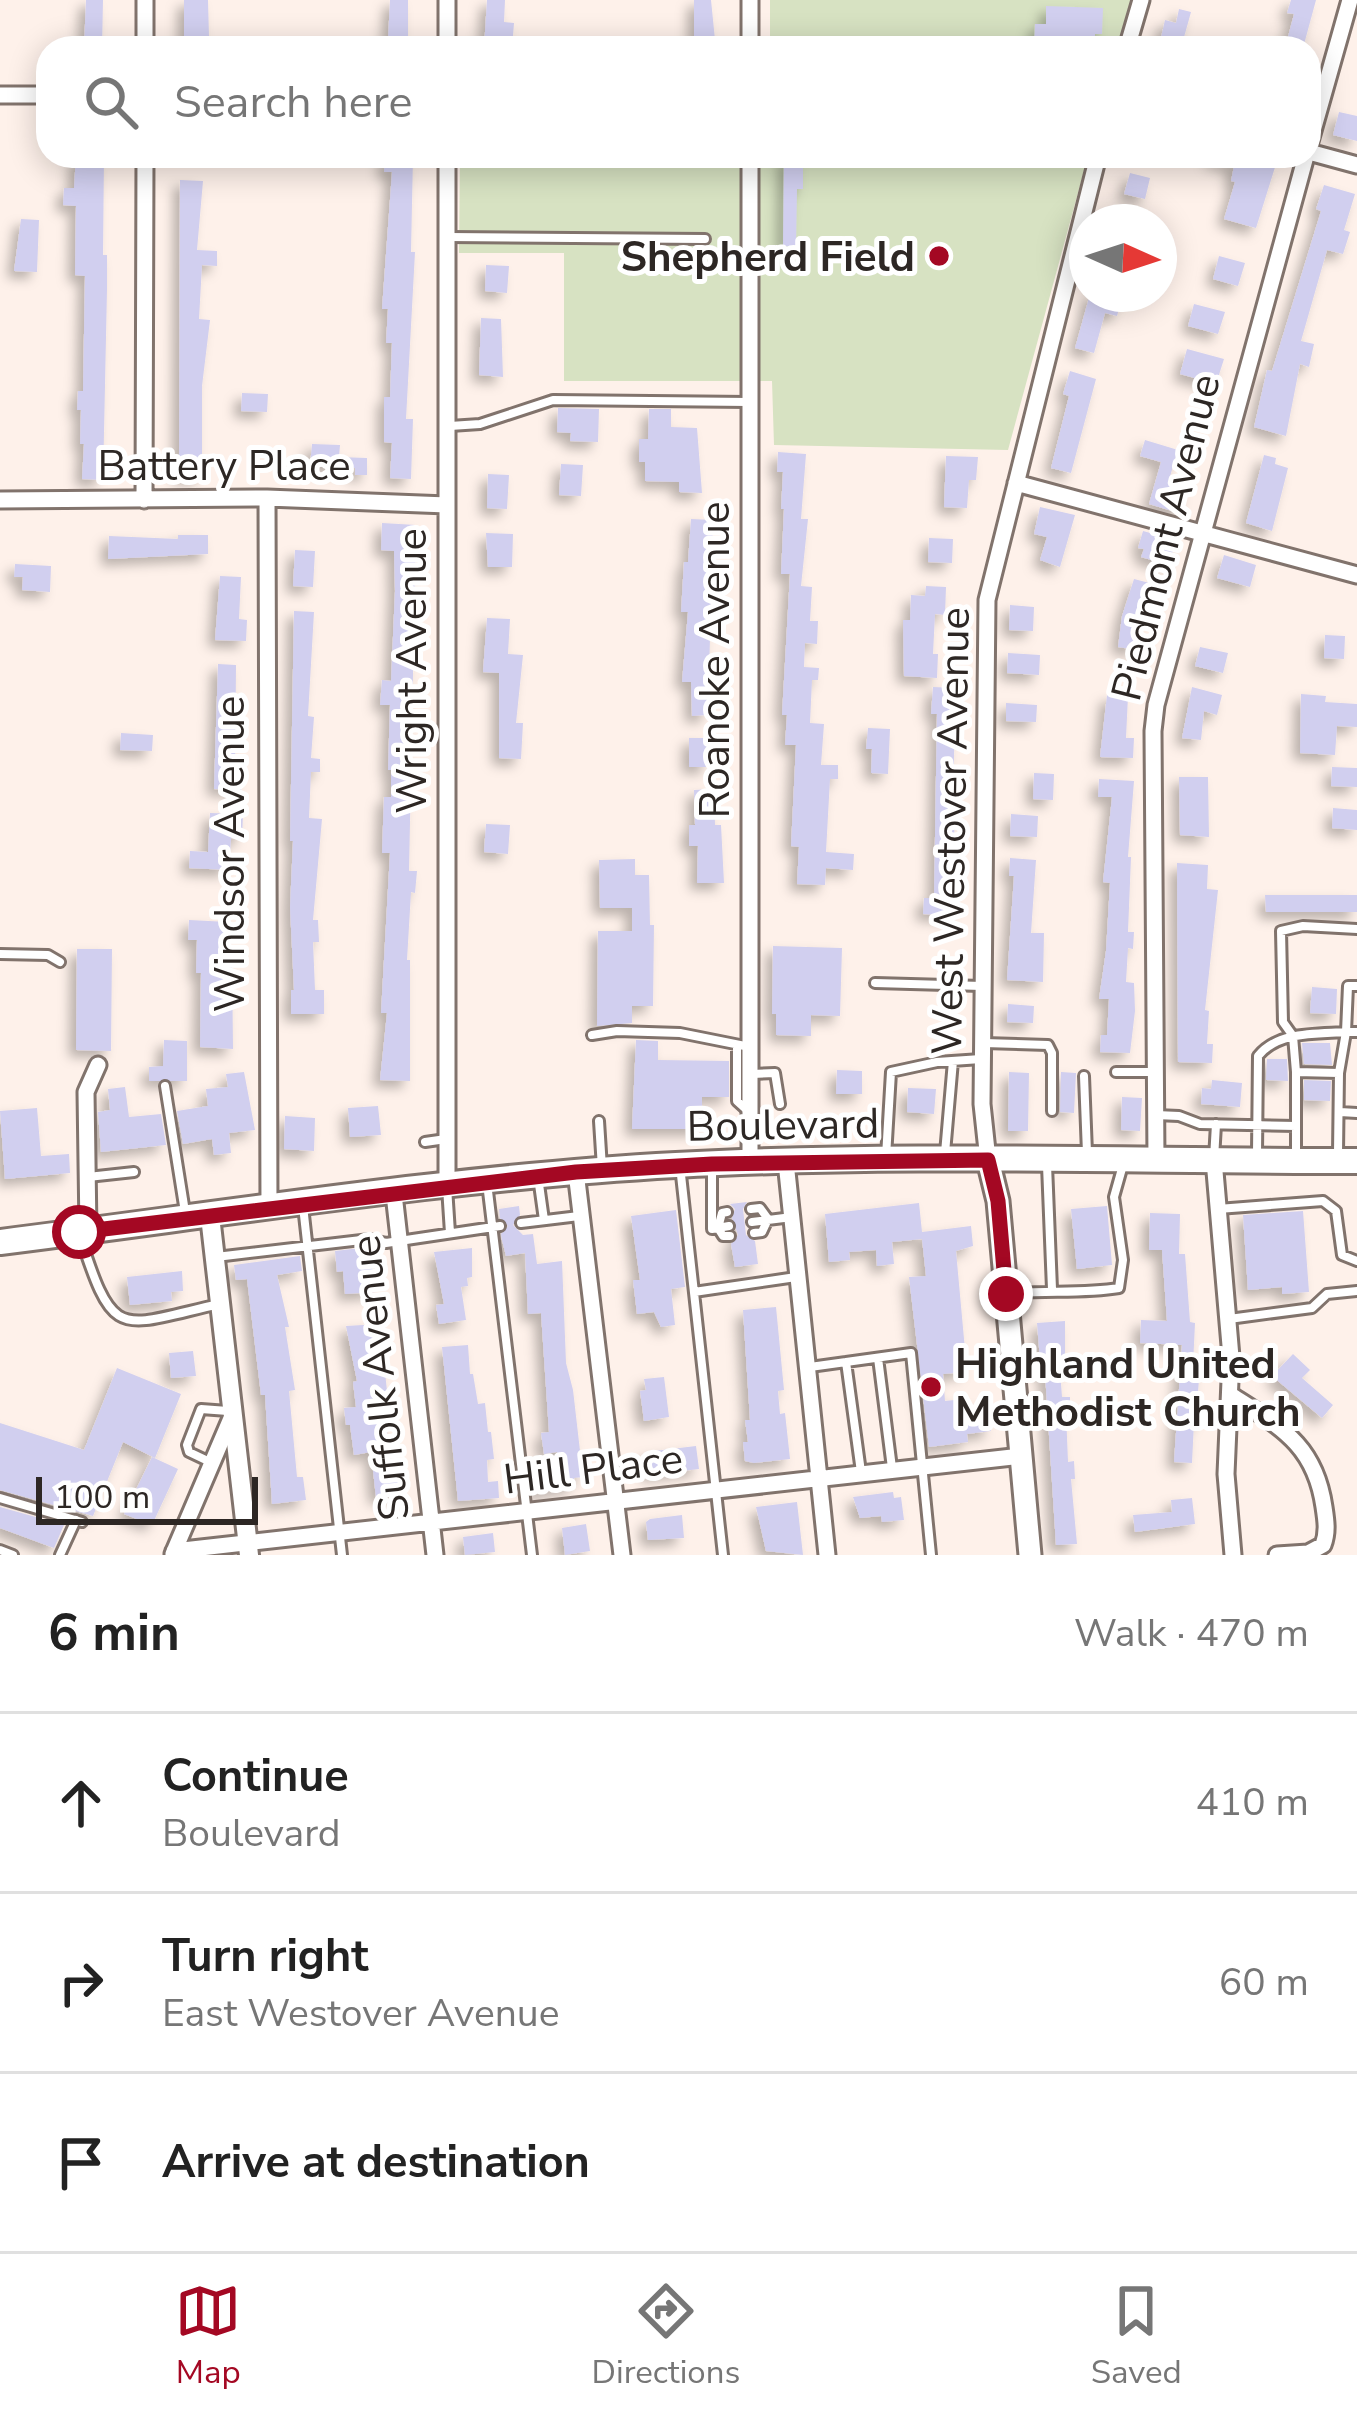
<!DOCTYPE html>
<html lang="en">
<head>
<meta charset="utf-8">
<style>
  body { margin:0; font-family:"Nunito Sans",sans-serif; background:#f2f2f2; color:#222 }
  .compass { position:absolute; left:1069px; top:204px; width:108px; height:108px; border-radius:50%; background:#fff; box-shadow:0 6px 30px #0003; rotate:93deg }
  .scale { position:absolute; left:36px; bottom:30px; width:222px; box-sizing:border-box; padding-left:12px; border:6px solid #2d2724; border-top:0; font-size:33px; line-height:42px; white-space:nowrap; color:#2d2724; -webkit-text-stroke:9px #fff; paint-order:stroke }
  .stop { position:absolute; width:36px; height:36px; margin:-27px; border:9px solid #a40823; border-radius:50%; background:#fff }
  .stop.end { background:#a40823; border-color:#fff; box-shadow:0 3px 12px #0008 }
  .list { margin:0; padding:0; list-style:none }
  h2 { display:flex; justify-content:space-between; align-items:center; height:156px; margin:0; padding:0 48px; font-size:51px }
  h2 small { font-size:39px; font-weight:400; color:#767676 }
  .list li { display:grid; grid-template-columns:78px 1fr auto; gap:36px; align-items:center; box-sizing:border-box; height:180px; padding:0 48px; border-top:3px solid #e0e0e0 }
  .list b { display:block; font-size:45px; white-space:nowrap }
  .list p { margin:0; font-size:39px; white-space:nowrap; color:#767676 }
  .list em { font-size:39px; font-style:normal; color:#767676 }
  .icon { flex:none; width:66px; height:66px; fill:none; stroke:currentColor; stroke-width:2; stroke-linecap:round; stroke-linejoin:round }
  .map { position:relative; flex:none; width:1357px; height:1555px; overflow:hidden }
  .search { position:absolute; background:#fff; box-shadow:0 6px 30px #0003; left:36px; right:36px; top:36px; height:132px; display:flex; align-items:center; gap:30px; box-sizing:border-box; padding:0 42px; border-radius:36px; color:#767676; font-size:45px }
  .sheet { height:696px; background:#fff }
  nav { display:flex; justify-content:space-around; align-items:center; box-sizing:border-box; height:168px; border-top:3px solid #e0e0e0; background:#fff; font-size:33px; color:#767676 }
  nav a { display:grid; justify-items:center; gap:6px }
  nav .on { color:#a40823 }
  .map>svg:first-child { display:block }
  .green { fill:#d7e2c2 }
  .building { fill:#d1cfef; filter:url(#shadow) }
  .lines { fill:none; stroke-linecap:round; stroke-linejoin:round }
  .service-casing { stroke:#81736c; stroke-width:14 }
  .minor-casing { stroke:#81736c; stroke-width:21 }
  .tertiary-casing { stroke:#81736c; stroke-width:24 }
  .secondary-casing { stroke:#81736c; stroke-width:27 }
  .primary-casing { stroke:#81736c; stroke-width:30 }
  .service { stroke:#fff; stroke-width:8 }
  .minor { stroke:#fff; stroke-width:15 }
  .tertiary { stroke:#fff; stroke-width:18 }
  .secondary { stroke:#fff; stroke-width:21 }
  .primary { stroke:#fff; stroke-width:24 }
  .route { stroke:#a40823; stroke-width:15 }
  .poi-dot { fill:#a40823; stroke:#fff; stroke-width:4.5 }
  .labels { text-anchor:middle; stroke-width:10; stroke-linejoin:round; paint-order:stroke }
  .poi-label { font-size:42px; font-weight:bold; fill:#2d2724; stroke:#fff; text-anchor:end }
  .street-label { font-size:42px; fill:#2d2724; stroke:#fff }
</style>
</head>
<body>
<div class="map">
<svg width="1357" height="1555" viewBox="0 0 1357 1555">
  <defs>
    <filter id="shadow"><feDropShadow dx="-7" dy="7" stdDeviation="6" flood-color="#0004"/></filter>
  </defs>
  <rect width="100%" height="100%" fill="#fef1ea"/>
  <!-- green -->
  <path class="green" d="M770 0H1131L1118 48H770Z
    M460 156H1088L1008 450 774 445 772 381H564V253H459Z"/>
  <!-- building -->
  <path class="building" d="M86 0H103L102 48H84Z
    M184 0H208L209 37H202V48H184Z
    M390 0H408V41L388 40Z
    M487 0H505L504 22 514 23 512 48H484Z
    M694 0H711L715 40H694Z
    M1291 0H1316L1303 48H1285L1294 14 1287 13Z
    M1046 6 1103 8 1102 34H1095V48H1034L1035 24H1046Z
    M1179 9 1191 12 1181 48 1160 42 1165 20 1176 23Z
    M1339 112 1357 116V141L1333 135Z
    M76 156H104L103 255H107V289L103 480 82 479 84 444H80L81 410H77L78 391H83L85 276 75 275 76 206 63 205 64 188H74Z
    M385 156H413L411 252H415L406 419H413L411 479 390 478 392 443 384 442V397H390L392 343H386L388 309H382L392 172H384Z
    M784 156H803V189H797L796 247 783 246Z
    M1211 156H1242L1276 164 1256 228 1224 219 1235 182 1231 181 1234 166 1210 160Z
    M1130 173 1150 178 1145 199 1124 194Z
    M180 180 203 181 197 250 217 251V266L202 265 199 319 210 320 202 386V478L179 477Z
    M1324 185 1355 194 1344 230 1350 232 1343 254 1327 250 1301 341 1314 344 1309 367 1300 364 1286 436 1254 427 1267 370 1272 371 1321 211 1316 209Z
    M21 219 39 220 37 272 14 271Z
    M1219 256 1245 263 1238 286 1213 279Z
    M486 265 509 266 507 293 485 291Z
    M1090 294H1123L1117 316 1105 313 1094 353 1075 348Z
    M1194 304 1225 312 1218 334 1188 326Z
    M481 318 501 319 503 377 479 375Z
    M1187 349 1224 359 1216 384 1180 374Z
    M1070 371 1096 379 1071 473 1051 468 1069 396 1063 394Z
    M242 393 268 394 267 412 241 411Z
    M558 408 599 409 598 442 570 441 571 433 557 432Z
    M649 409H671V427L697 428 702 493 679 492V482L645 481V462H639V439H648Z
    M1145 440 1178 450 1168 483 1189 489 1182 514 1149 504 1161 462 1140 456Z
    M312 444 340 445 339 457 367 458V475H355V468L310 466Z
    M778 452 806 454 801 519H808L801 586 812 587 810 621H818L817 644 805 643 804 667 819 668 818 680H812L810 723 824 724 821 765H838V779H830L826 852 854 854 853 870 826 868 825 885 797 884 799 847 791 846 796 745H785L787 715H782L790 574H781L784 509H781L783 472H777Z
    M1264 455 1276 458 1275 464 1288 468 1272 531 1246 523Z
    M946 456 978 457 976 480H969L967 508 944 507Z
    M561 464 583 465 581 496 559 495Z
    M488 474 509 475 507 509 487 508Z
    M1040 507 1075 515 1060 567 1040 560 1047 537 1034 534Z
    M691 519 713 520 708 715 692 716 691 682H682L688 612H681L684 562H688Z
    M382 523 416 525 409 871H417L415 893 411 892 407 960H410V1081L380 1080 387 1013H381L390 853H382L384 797H391V770H388L390 705H380L382 680 391 681 395 591 394 551 381 550Z
    M1143 531 1176 540 1169 565 1141 557 1144 549 1138 548Z
    M486 533 513 534 512 567H488Z
    M178 535H208V554L108 559 109 536 178 539Z
    M929 538 953 539 952 563 928 562Z
    M295 550 315 551 313 587 293 586Z
    M1224 555 1256 565 1250 587 1217 578Z
    M15 564 51 566 50 592 22 590 23 577H14Z
    M220 576 241 577 239 619 247 620 246 641 215 640Z
    M1134 579 1165 587 1160 606 1143 601 1137 650 1118 647 1122 616Z
    M926 586 946 587 945 615 935 614 933 654H938L937 678 904 676 903 620H910L911 595 925 596Z
    M1010 605 1034 607 1033 631 1009 630Z
    M294 611 314 612 308 716 314 717 311 758 320 759V772H311L309 818 322 819 313 920H318L319 942H313L315 990H324V1014H291V990H294L290 907 293 841H290Z
    M487 618 510 619 508 654 523 655 516 723H523L521 759 499 758V673L483 672Z
    M1325 635 1345 636 1344 659 1324 658Z
    M1200 647 1228 653 1223 673 1195 666Z
    M1008 653 1040 655 1039 675 1007 673Z
    M218 664 236 665 235 778 242 779 241 790 214 789Z
    M933 687 956 688 953 790 957 916 923 914 924 898H934L937 714H931Z
    M1192 687 1222 695 1217 715 1204 711 1201 740 1182 738Z
    M1301 694 1326 696 1325 702 1357 704V727L1337 726 1335 755 1300 753Z
    M1107 695 1128 696 1126 738H1134L1133 758 1100 757Z
    M1006 703 1037 705 1036 722 1006 721Z
    M868 728 890 729 888 774 871 773 872 749H866Z
    M121 733 153 735 152 751 120 750Z
    M689 738H708V767H689Z
    M1332 767 1357 768V787L1331 786Z
    M1034 773 1054 774 1053 800 1033 799Z
    M1179 777H1208L1209 837 1180 835Z
    M1099 779 1134 781 1128 857H1131L1128 932H1134L1133 949 1128 948 1126 982 1134 983 1135 1011 1130 1053 1100 1052 1101 1035H1107L1109 999H1099L1106 951 1110 883 1103 882 1112 797H1098Z
    M714 789 715 825H721L724 883H697L698 846H689V825H695L694 790Z
    M1333 808 1357 810V830L1332 828Z
    M210 813 243 814 242 839 231 838 229 870 189 868 190 851 208 852Z
    M1011 814 1038 816 1037 837 1010 836Z
    M486 824 510 825 508 854 484 852Z
    M1010 858 1036 860 1031 933H1044L1043 982 1007 980 1014 876H1009Z
    M635 859V875H649L650 925H654L653 1006H632V1023L597 1026 598 931H632V908H600L599 860Z
    M1177 863 1208 865 1207 889 1218 890 1205 1010 1209 1011 1207 1044H1213L1212 1063 1178 1062Z
    M1265 895H1357V912H1266Z
    M189 920 228 922 227 957H232L233 1049 200 1047 201 973H196L197 940H188Z
    M773 946 842 948 840 1016 811 1015V1036L776 1035V1014H772Z
    M77 949H112L111 1051 76 1050Z
    M1312 987 1337 989 1336 1014 1310 1013Z
    M1008 1004 1034 1006 1033 1023 1007 1022Z
    M164 1040 187 1041V1081H149V1067L163 1066Z
    M636 1040 658 1041V1060L729 1061V1097H702V1129H632Z
    M1302 1043H1330L1332 1065 1304 1064Z
    M1267 1059H1287L1288 1081 1266 1080Z
    M837 1070 862 1071V1094H836Z
    M244 1072 255 1130 229 1133 231 1153 214 1155 212 1139 183 1144 177 1111 208 1106 206 1089 228 1087 226 1074Z
    M1009 1072 1029 1073 1028 1131H1008Z
    M1061 1072 1076 1073 1074 1113 1060 1112Z
    M1212 1080 1242 1083 1240 1107 1201 1104 1202 1088 1211 1089Z
    M1304 1080 1331 1081 1330 1101 1304 1100Z
    M125 1087 129 1117 161 1114 166 1145 101 1152 98 1112 110 1110 108 1089Z
    M908 1088 936 1089 934 1114 907 1112Z
    M1122 1097 1142 1098 1140 1131 1121 1130Z
    M378 1106 381 1135 350 1137 348 1108Z
    M37 1108 41 1156 69 1154 70 1173 5 1179 0 1111Z
    M285 1116 315 1118 314 1151 284 1149Z
    M747 1202 743 1209 746 1235 755 1241 758 1264 735 1267 731 1244 738 1235 732 1218 735 1209 730 1204Z
    M919 1203 922 1232 971 1226 973 1246 956 1251 967 1372 943 1374 945 1401 964 1399V1406L988 1403 991 1431 967 1434 968 1442 929 1447 909 1277 926 1276 922 1239 892 1242 894 1264 877 1266 876 1250 849 1252 850 1260 829 1262 825 1214Z
    M519 1206 520 1215 513 1225 523 1235 533 1234 537 1264 562 1261 566 1363 573 1390 583 1477 574 1478 575 1486 533 1494 531 1481 560 1476 557 1452 544 1454 541 1433 549 1432 541 1313 528 1314 525 1253 506 1256 502 1240 501 1234 508 1226 500 1218 499 1209Z
    M1107 1206 1112 1265 1077 1269 1071 1209Z
    M676 1210 685 1287 671 1289 675 1325 661 1327 654 1312 637 1314 633 1280H640L631 1216Z
    M1303 1211 1309 1292 1282 1294V1287L1248 1290 1243 1215Z
    M1150 1213 1180 1214 1179 1254H1185L1190 1322 1195 1323 1193 1365 1200 1366 1197 1405 1202 1406 1199 1423 1194 1422 1192 1463 1174 1462 1182 1345 1140 1343 1141 1320 1167 1321 1162 1250H1149Z
    M369 1247 376 1292 345 1294 343 1271 337 1272 335 1251Z
    M472 1248V1277L467 1278 468 1286 461 1287 466 1320 439 1324 436 1305 444 1304 434 1252Z
    M300 1256 302 1271 277 1275 289 1327H285L295 1390 289 1391 297 1477H303L306 1500 272 1504 265 1395H261L247 1279 236 1280 234 1265Z
    M182 1271 183 1291 171 1292 172 1301 130 1305 127 1277Z
    M776 1307 784 1390 778 1391 780 1414 785 1413 790 1459 754 1463 745 1461 743 1442H748L745 1420H750L743 1310Z
    M1065 1321V1371H1060L1062 1397H1070V1413H1066L1068 1462 1074 1461 1075 1479H1071L1077 1544 1056 1545 1045 1373H1041L1037 1323Z
    M380 1324 390 1420 386 1421 392 1480 398 1479 400 1495 376 1498 371 1452 354 1455 350 1425H346L344 1408 356 1407 353 1382 357 1381 346 1326Z
    M468 1345 470 1374H473L478 1404 485 1403 488 1432H491L494 1459 487 1460 488 1482 498 1481 499 1498 458 1501 442 1347Z
    M193 1351 196 1376 171 1378 169 1353Z
    M1293 1354 1310 1370 1302 1378 1333 1405 1322 1418 1272 1376Z
    M117 1368 181 1394 155 1458 123 1442 93 1516 0 1490V1423L84 1450Z
    M664 1377 669 1417 644 1421 640 1391 646 1390 644 1379Z
    M696 1446 699 1469 648 1475 646 1452Z
    M152 1457 178 1469 152 1525 124 1514Z
    M893 1492 894 1498 901 1497 904 1520 882 1522 881 1516 860 1518 853 1497Z
    M1192 1498 1195 1524 1135 1532 1133 1515 1172 1512 1171 1500Z
    M797 1502 803 1555 766 1551 756 1507Z
    M0 1507 64 1525 54 1548 0 1528Z
    M682 1515 684 1538 648 1540 646 1522 650 1519Z
    M586 1524 590 1551 565 1555 562 1528Z
    M493 1533 495 1552 465 1555 463 1537Z"/>
  <g class="lines">
    <!-- service casing -->
    <g class="service-casing">
      <path id="service" d="M448 237 705 239
        M450 426 480 424 553 400 749 402
        M0 954 48 955 60 962
        M875 983 982 986
        M592 1035 617 1031 680 1033 750 1047
        M984 1043 1048 1045 1052 1053V1111
        M737 1046V1101L747 1110
        M1116 1072H1153
        M1296 1072 1339 1073
        M752 1074 775 1073 780 1104
        M1084 1076 1087 1153
        M165 1086 185 1212
        M1340 1112 1357 1113
        M1156 1115 1179 1116 1200 1124 1296 1126
        M599 1121 602 1168
        M425 1142 446 1139
        M945 1153 953 1061
        M1257 1153 1258 1056C1278 1031 1316 1034 1346 1032L1348 986H1357
        M1296 1153V1072L1293 1036 1283 1022 1281 931 1303 926 1357 929
        M1338 1153 1339 1073 1346 1032H1357
        M886 1157 891 1072 937 1062 981 1059
        M1214 1159 1216 1124
        M1047 1165 1052 1289
        M680 1166 723 1555
        M712 1166V1229L729 1226
        M88 1177 134 1172
        M538 1177 544 1220
        M487 1183 532 1555
        M447 1187 450 1233
        M303 1206 342 1555
        M751 1209 760 1208 768 1219 762 1232 754 1233
        M1218 1209 1323 1201 1336 1211 1342 1255 1357 1261
        M727 1212 722 1213 718 1228 723 1236H730
        M752 1222 792 1217
        M521 1223 579 1216
        M80 1236C114 1342 118 1327 219 1304
        M216 1257 370 1239 386 1243 500 1226
        M694 1292 796 1277
        M1008 1294C1045 1290 1082 1294 1119 1288L1123 1260 1114 1197 1123 1165
        M1229 1319 1312 1308 1327 1294 1357 1291
        M878 1358 892 1468
        M846 1362 861 1472
        M810 1367 911 1353 931 1555
        M210 1462 189 1452 187 1445 201 1409 228 1411
        M0 1498 82 1522
        M0 1550 13 1555
        M60 1555 76 1520"/>
    </g>
    <!-- minor casing -->
    <g class="minor-casing">
      <path id="minor" d="M145 0V48
        M447 48V0
        M750 48V0
        M1127 48 1141 0
        M0 95H48
        M1309 145 1350 0
        M1309 152 1357 165
        M447 156V1187
        M750 156V1163
        M1016 483 1357 575
        M267 498 269 1209
        M0 500 267 498 447 505
        M144 500 145 156
        M988 1160 982 1104 987 600 1098 156
        M1156 1160 1153 731 1156 705 1306 156
        M1214 1160 1231 1357 1226 1474 1233 1555
        M786 1162 827 1555
        M576 1172 622 1555
        M394 1194 435 1555
        M88 1231 86 1092 98 1065
        M1231 1395C1280 1427 1315 1444 1324 1507 1326 1520 1328 1532 1323 1545L1308 1553 1277 1555
        M174 1551 1021 1456
        M173 1554 232 1416"/>
    </g>
    <!-- tertiary casing -->
    <g class="tertiary-casing">
      <path id="tertiary" d="M210 1216 249 1555"/>
    </g>
    <!-- secondary casing -->
    <g class="secondary-casing">
      <path id="secondary" d="M988 1160 998 1201 1030 1555"/>
    </g>
    <!-- primary casing -->
    <g class="primary-casing">
      <path id="primary" d="M0 1242C223 1214 453 1177 676 1165 903 1153 1130 1161 1357 1161"/>
    </g>
    <!-- service -->
    <use href="#service" class="service"/>
    <!-- minor -->
    <use href="#minor" class="minor"/>
    <!-- tertiary -->
    <use href="#tertiary" class="tertiary"/>
    <!-- secondary -->
    <use href="#secondary" class="secondary"/>
    <!-- primary -->
    <use href="#primary" class="primary"/>
  </g>
  <g class="lines">
    <!-- route -->
    <path class="route" d="M79 1232 576 1172 712 1164 988 1160 998 1201 1006 1294"/>
  </g>
  <!-- markers -->
  <g class="poi-dot">
    <circle cx="939" cy="256" r="12"/>
    <circle cx="931" cy="1387" r="12"/>
  </g>
  <g class="labels">
    <!-- poi labels -->
    <g class="poi-label">
      <text x="915" y="271">Shepherd Field</text>
      <text x="955" y="1378" text-anchor="start">Highland United<tspan x="955" dy="48">Methodist Church</tspan></text>
    </g>
    <!-- street labels -->
    <g class="street-label">
      <text x="224" y="480">Battery Place</text>
      <text transform="translate(1165 537) rotate(-76)" y="15">Piedmont Avenue</text>
      <text transform="translate(714 660) rotate(-90)" y="15">Roanoke Avenue</text>
      <text transform="translate(411 671) rotate(-90)" y="15">Wright Avenue</text>
      <text transform="translate(950 831) rotate(-89)" y="15">West Westover Avenue</text>
      <text transform="translate(229 854) rotate(-90)" y="15">Windsor Avenue</text>
      <text transform="translate(783 1124) rotate(-1)" y="15">Boulevard</text>
      <text transform="translate(379 1378) rotate(-96)" y="15">Suffolk Avenue</text>
      <text transform="translate(593 1468) rotate(-7)" y="15">Hill Place</text>
    </g>
  </g>
</svg>
<svg class="compass" viewBox="-18 -18 36 36"><path d="M0-13l5 13h-10z" fill="#e53935"/><path d="M0 13l5-13h-10z" fill="#767676"/></svg>
<div class="scale">100 m</div>
<div class="stop" style="left:79px;top:1232px"></div>
<div class="stop end" style="left:1006px;top:1294px"></div>
<div class="search"><svg class="icon" aria-label="search" viewBox="0 0 24 24"><circle cx="10" cy="10" r="6"/><path d="M15 15l6 6"/></svg>Search here</div>
</div>
<section class="sheet">
<h2>6 min<small>Walk · 470 m</small></h2>
<ul class="list">
<li><svg class="icon" aria-label="ahead" viewBox="0 0 24 24"><path d="M12 20V5M6 11l6-6 6 6"/></svg><div><b>Continue</b><p>Boulevard</p></div><em>410 m</em></li>
<li><svg class="icon" aria-label="right" viewBox="0 0 24 24"><path d="M7 20v-9h11M14 6l5 5-5 5"/></svg><div><b>Turn right</b><p>East Westover Avenue</p></div><em>60 m</em></li>
<li><svg class="icon" aria-label="arrive" viewBox="0 0 24 24"><path d="M6 21V4h12l-3 4 3 4H6"/></svg><div><b>Arrive at destination</b></div></li>
</ul>
</section>
<nav>
<a class="on"><svg class="icon" aria-label="map" viewBox="0 0 24 24"><path d="M3 6l6-2 6 2 6-2v14l-6 2-6-2-6 2zM9 4v14M15 6v14"/></svg>Map</a>
<a><svg class="icon" aria-label="directions" viewBox="0 0 24 24"><path d="M12 3l9 9-9 9-9-9zM9 14v-3h6M13 9l2 2-2 2"/></svg>Directions</a>
<a><svg class="icon" aria-label="saved" viewBox="0 0 24 24"><path d="M7 4h10v16l-5-4-5 4z"/></svg>Saved</a>
</nav>
</body>
</html>
